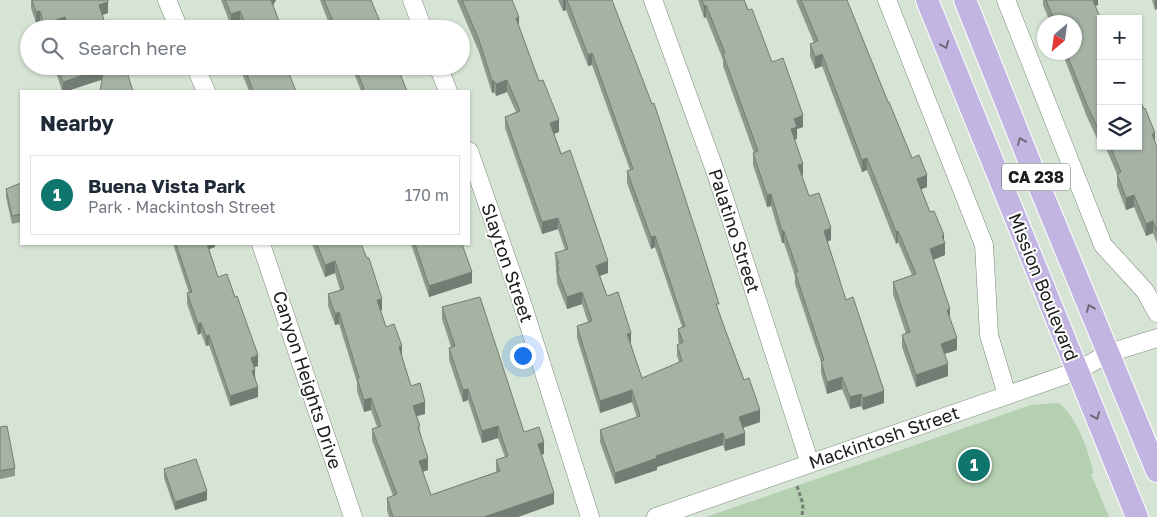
<!DOCTYPE html>
<html lang="en">
<head>
<meta charset="utf-8">
<style>
  body { margin:0; font-family:"Golos Text",sans-serif; background:#f2f2f3; color:#1f2937 }
  .controls { position:absolute; right:15px; top:15px; display:grid; overflow:hidden; border-radius:0px; box-shadow:0 1px 4px #0004 }
  .controls button { width:45px; height:45px; display:grid; place-items:center; padding:0; border:0; border-bottom:1px solid #e0e1e3; background:#fff; color:#1f2937; font:25px sans-serif }
  .compass { position:absolute; left:1037px; top:15px; width:45px; height:45px; border-radius:50%; background:#fff; box-shadow:0 1px 4px #0004; rotate:209deg }
  .you { position:absolute; left:522px; top:355px; width:18px; height:18px; margin:-12px; border:4px solid #fff; border-radius:50%; background:#1a73e8; box-shadow:0 0 0 8px #1a73e833 }
  .badge { display:grid; place-items:center; width:32px; height:32px; border-radius:50%; background:#0f766e; color:#fff; font-size:16px; font-weight:700 }
  .pin { position:absolute; translate:-50% -50%; border:2px solid #fff; box-shadow:0 1px 5px #0006 }
  .list { margin:0; padding:0; list-style:none }
  h2 { display:flex; justify-content:space-between; align-items:center; height:65px; margin:0; padding:0 20px; font-size:21px }
  h2 small { font-size:16px; font-weight:400; color:#747a83 }
  .list li { display:grid; grid-template-columns:32px 1fr auto; gap:15px; align-items:center; box-sizing:border-box; height:80px; margin:0 10px 10px; padding:0 10px; border:1px solid #e0e1e3; border-radius:0px }
  .list b { display:block; font-size:19px; white-space:nowrap }
  .list p { margin:0; font-size:16px; white-space:nowrap; color:#747a83 }
  .list em { font-size:16px; font-style:normal; color:#747a83 }
  .icon { flex:none; width:28px; height:28px; fill:none; stroke:currentColor; stroke-width:2; stroke-linecap:round; stroke-linejoin:round }
  .map { position:relative; flex:none; width:1157px; height:517px; overflow:hidden }
  .search { position:absolute; background:#fff; box-shadow:0 1px 4px #0004; left:20px; top:20px; width:450px; height:55px; display:flex; align-items:center; gap:12px; box-sizing:border-box; padding:0 18px; border-radius:28px; color:#747a83; font-size:19px }
  .panel { position:absolute; background:#fff; box-shadow:0 1px 4px #0004; left:20px; top:90px; width:450px; height:155px; border-radius:0px }
  .map>svg:first-child { display:block }
  .green { fill:#b4d0b1 }
  .lines { fill:none; stroke-linecap:round; stroke-linejoin:round }
  .minor-casing { stroke:#7d8a7c; stroke-width:19 }
  .major-casing { stroke:#fff; stroke-width:24 }
  .path { stroke:#747e73; stroke-width:3; stroke-dasharray:4 2.5; stroke-linecap:butt }
  .minor { stroke:#fff; stroke-width:18 }
  .major { stroke:#c2b5e1; stroke-width:22 }
  .wall { fill:#8e998d }
  .shaded-wall { fill:#747d73 }
  .building { fill:#a5b2a4; stroke:#747d73 }
  .oneway { stroke:#6e6a7c }
  .labels { text-anchor:middle; stroke-width:4; stroke-linejoin:round; paint-order:stroke }
  .shield { fill:#fff; stroke:#5e625d; stroke-width:1 }
  .shield-label { font-size:16px; font-weight:bold; fill:#191e18 }
  .street-label { font-size:18px; fill:#191e18; stroke:#fff }
</style>
</head>
<body>
<div class="map">
<svg width="1157" height="517" viewBox="0 0 1157 517">
  <rect width="100%" height="100%" fill="#d6e4d5"/>
  <!-- green -->
  <path class="green" d="M1059 403C1079 420 1087 449 1094 473L1091 474 1109 517H706L1031 405Z"/>
  <g class="lines">
    <!-- minor casing -->
    <g class="minor-casing">
      <path id="minor" d="M167 0 179 29
        M412 0 423 29
        M653 0 717 176 810 464
        M887 0 984 245 989 335 1007 395
        M1006 0 1103 245 1145 291 1157 313
        M195 66 206 91
        M438 66 448 91
        M469 151 520 297 590 517
        M261 244 353 517
        M656 517 1077 371 1109 353 1157 338"/>
    </g>
    <!-- major casing -->
    <g class="major-casing">
      <path id="major" d="M927 0 1137 517
        M965 0 1038 183 1157 471"/>
    </g>
    <!-- path -->
    <path class="path" d="M797 486 803 504 802 517"/>
    <!-- minor -->
    <use href="#minor" class="minor"/>
    <!-- major -->
    <use href="#major" class="major"/>
  </g>
  <!-- wall -->
  <path class="wall" d="M31 0H108V13L102 15 107 29H65V27L61 29H42L40 21 36 23 31 8Z
    M221 0H276L273 5 282 29H242L240 22 231 26Z
    M320 0H371L383 29H331Z
    M457 0H505L519 27 539 81 559 132 554 134 608 273 600 276 607 296 631 344 642 378 679 362 677 356V345L679 344 678 340V329L682 327 655 247 651 249 627 183V171L630 170 592 65 588 66 566 10 563 11 558 0H612L726 332 760 422 743 428 745 445 725 451 723 445 657 467V470L615 484 600 442V430L637 418 632 402 600 413 577 338V326L588 322 582 304 567 309 557 283 555 253 565 250 558 229 542 234 505 128V117L516 112 507 92 496 96 494 92 492 93 479 52Z
    M698 0H744L772 62 803 127 797 129V139H795L803 175 802 176 809 196 831 240 827 242 846 300 884 403 863 410 861 406 850 409 842 389 827 394 821 373V362L795 284V276L784 243H782L771 206 767 207 753 165V153H754L723 66V60L706 17 704 18Z
    M796 0H847L888 102 912 158 927 187 921 189 930 212 944 240 945 255 933 260 950 319 957 350 944 354 948 376 916 387 902 347V335L906 334 893 294V282L912 275 898 242 896 244 867 170 862 172 822 66 815 69 810 56V44L814 43Z
    M1043 0H1098V5L1095 6 1101 20 1099 143 1087 117 1062 52H1074V22H1050L1043 5Z
    M1152 0H1157L1155 10Z
    M54 66H143L67 91H62Z
    M239 66H286L296 91H249Z
    M351 66H397L407 91H361Z
    M1155 143 1157 147V243L1153 233 1146 236 1134 207 1126 210 1117 186V174L1105 146H1138Z
    M21 183V222L12 224 6 197V189Z
    M173 244H215V247L209 249 218 277 258 366 254 367 258 397 230 406 209 345 206 346 201 333 198 335 187 304V293H189Z
    M312 244H361L382 310 380 311 386 327 402 357 411 386 425 414 417 416 428 470 422 472 431 495 496 472V460L505 457 498 438 482 443 468 400 463 402 449 360V348L451 347 442 319V307L524 432 544 454 541 455 554 504 518 517H389L387 510V498L393 496 372 440V429L377 427 371 410 364 412 357 391V382L339 324 335 325 328 306V294L340 290 335 273 325 277Z
    M411 244H462L472 283 429 297Z
    M0 427 15 468V476L0 479Z
    M164 469 207 500 175 510 164 478Z"/>
  <!-- shaded-wall -->
  <path class="shaded-wall" d="M270 0H276L270 10Z
    M563 0H566V10L563 11Z
    M1091 0H1098V5L1091 8Z
    M1155 0H1157V9L1155 10Z
    M108 2V13L99 16V5Z
    M706 5V17L704 18V6Z
    M40 11V21L36 23V12Z
    M240 11V22L231 26V14Z
    M65 17V27L61 29H44V24Z
    M519 17V28L516 18Z
    M592 53V65L588 66V55Z
    M822 54V66L815 69V57Z
    M124 66H143L124 72Z
    M104 68V79L67 91H63V82Z
    M507 80V92L496 96V84Z
    M492 81H494V92L492 93Z
    M803 115V127L797 129V139L791 141V129L794 119Z
    M559 120V132L550 135V123Z
    M1099 131H1101V143H1099Z
    M1155 133V144L1152 134Z
    M867 158V170L862 172V160Z
    M803 164V175L798 177V165Z
    M927 175V187L917 191V179Z
    M771 194V206L767 207V195Z
    M1134 195V207L1126 210V198Z
    M558 218V229L542 234V222Z
    M1153 221V233L1146 236V224Z
    M831 228V240L824 243V231Z
    M782 231H784V243H782Z
    M898 231V242L896 244V232Z
    M944 235V244L945 243V255L930 261V249L942 236Z
    M655 236V247L651 249V237Z
    M206 244H215V247L206 250Z
    M335 261V273L325 277V265Z
    M608 261V273L596 277V266Z
    M472 272V283L429 297V286Z
    M582 292V304L567 309V297Z
    M382 299V310L377 312V300Z
    M950 309V321L947 310Z
    M339 312V324L335 325V314Z
    M201 323V333L198 335V324Z
    M631 333V344L627 334Z
    M209 335V345L206 346V336Z
    M957 338V350L941 355V344Z
    M402 346V358L399 347Z
    M258 355V366L251 368V358Z
    M948 364V376L916 387V375Z
    M255 370V380L252 371Z
    M842 377V389L827 394V382Z
    M258 387V397L230 406V396Z
    M468 389V400L463 402V390Z
    M632 390V402L600 413V401Z
    M884 391V403L863 410V398Z
    M861 394V406L850 409V397Z
    M371 398V410L364 412V400Z
    M425 402V414L413 417V406Z
    M760 410V422L739 429V417Z
    M498 426V438L482 443V431Z
    M723 433V445L657 467V470L615 484V473L656 456Z
    M745 433V445L725 451V440Z
    M544 442V454L538 456V444Z
    M428 458V470L419 473V461Z
    M207 491V500L175 510V502Z
    M554 493V504L518 517H484Z"/>
  <!-- building -->
  <path class="building" d="M32 0H108V2L99 5 107 29H69L65 17 44 24 40 11 36 12Z
    M225 0H271L282 29H247L240 11 231 14Z
    M324 0H371L383 29H341L340 26 336 28Z
    M462 0H512L519 17 516 18 539 81 543 80 559 120 550 123 561 154 570 150 580 179 608 261 596 266 607 296 618 292 631 333 627 334 642 378 682 361 677 345 683 342 678 329 685 326 655 236 651 237 627 171 633 169 592 53 588 55 567 0H612L652 104 654 103 702 250 719 304H716L726 332 744 380 749 378 760 410 739 417 745 433 725 440 723 433 656 456 657 458 615 473 600 430 640 416 632 390 600 401 577 326 592 321 582 292 567 297 557 271 559 270 557 264 559 263 555 253 568 249 558 218 542 222 505 117 520 111 507 80 496 84 494 81H492L479 40Z
    M702 0H744L748 10 752 9 772 62 783 58 803 115 794 119 797 127 791 129 803 164 798 165 809 196 819 193 831 228 824 231 846 300 853 297 884 391 863 398 861 394 850 397 842 377 827 382 821 361 824 360 795 272H798L784 231H782L771 194 767 195 753 153 758 151 723 54 725 53 706 5 704 6Z
    M801 0H847L888 102H889L912 158 919 155 927 175 917 179 930 212 934 211 944 235 942 236 945 243 930 249 950 309 947 310 957 338 941 344 948 364 916 375 902 335 910 332 893 282 916 274 898 231 896 232 867 158 862 160 822 54 815 57 810 44 818 41Z
    M1046 0H1093L1101 20V131H1099L1087 105 1066 52H1074V22H1055Z
    M57 66H125L133 91H100L104 68 63 82Z
    M244 66H286L296 91H253Z
    M355 66H397L407 91H361V90L364 89Z
    M1138 96 1144 109 1145 108 1155 133 1152 134 1157 147V231L1153 221 1146 224 1134 195 1126 198 1117 174 1121 172 1110 146H1138Z
    M21 183V214L12 216 6 189Z
    M176 244H207L218 277 227 274 235 297 237 296 258 355 251 358 255 370 252 371 258 387 230 396 209 335 206 336 201 323 198 324 187 293 192 292Z
    M317 244H361L367 258H369L382 299 377 300 386 327 394 324 402 346 399 347 411 386 420 383 425 402 413 406 420 426 418 427 428 458 419 461 431 495 500 471 496 460 508 456 498 426 482 431 468 389 463 390 449 348 455 346 442 307 480 297 524 432 539 427 544 442 538 444 554 493 484 517H393L387 498 397 494 372 429 381 426 371 398 364 400 357 379 359 378 339 312 335 314 328 294 344 289 335 261 325 265Z
    M415 244H462L472 272 429 286Z
    M7 426 15 468 0 471V427Z
    M196 459 207 491 175 502 164 469Z"/>
  <!-- one-way arrows -->
  <defs><path id="oneway-chevron" d="M-2-3.5L2.5 0L-2 3.5" fill="none" stroke-width="1.6" stroke-linecap="round" stroke-linejoin="round" transform="scale(1.25)"/></defs>
  <g class="oneway">
    <use href="#oneway-chevron" transform="translate(945 45) rotate(68)"/>
    <use href="#oneway-chevron" transform="translate(1021 141) rotate(-112)"/>
    <use href="#oneway-chevron" transform="translate(1090 308) rotate(-113)"/>
    <use href="#oneway-chevron" transform="translate(1096 416) rotate(68)"/>
  </g>
  <g class="labels">
    <!-- shield labels -->
    <rect class="shield" x="1002" y="163.5" width="68" height="27" rx="4"/>
    <g class="shield-label">
      <text x="1036" y="183">CA 238</text>
    </g>
    <!-- street labels -->
    <g class="street-label">
      <text transform="translate(734 231) rotate(72)" y="6">Palatino Street</text>
      <text transform="translate(507 263) rotate(71)" y="6">Slayton Street</text>
      <text transform="translate(1043 287) rotate(68)" y="6">Mission Boulevard</text>
      <text transform="translate(307 380) rotate(72)" y="6">Canyon Heights Drive</text>
      <text transform="translate(884 438) rotate(-19)" y="6">Mackintosh Street</text>
    </g>
  </g>
</svg>
<div class="controls">
<button>+</button>
<button>−</button>
<button><svg class="icon" aria-label="layers" viewBox="0 0 24 24"><path d="M12 4l9 5-9 5-9-5zM3 14l9 5 9-5"/></svg></button>
</div>
<svg class="compass" viewBox="-18 -18 36 36"><path d="M0-13l5 13h-10z" fill="#e53935"/><path d="M0 13l5-13h-10z" fill="#747a83"/></svg>
<div class="you"></div>
<div class="pin badge" style="left:974px;top:465px">1</div>
<div class="search"><svg class="icon" aria-label="search" viewBox="0 0 24 24"><circle cx="10" cy="10" r="6"/><path d="M15 15l6 6"/></svg>Search here</div>
<section class="panel">
<h2>Nearby<small></small></h2>
<ul class="list">
<li><span class="badge">1</span><div><b>Buena Vista Park</b><p>Park · Mackintosh Street</p></div><em>170 m</em></li>
</ul>
</section>
</div>
</body>
</html>
